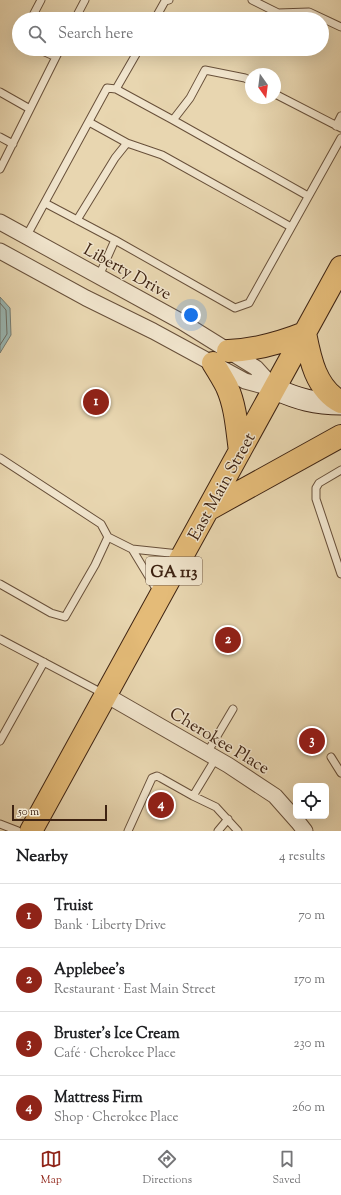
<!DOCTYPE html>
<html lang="en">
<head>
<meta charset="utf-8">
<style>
  body { margin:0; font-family:"Sorts Mill Goudy",serif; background:#f6f6f6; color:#202124 }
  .controls { position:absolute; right:12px; bottom:12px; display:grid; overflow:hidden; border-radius:6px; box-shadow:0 4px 16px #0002 }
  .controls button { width:36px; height:36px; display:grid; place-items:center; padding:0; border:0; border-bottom:1px solid #e0e0e0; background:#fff; color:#202124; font:20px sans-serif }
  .compass { position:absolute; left:245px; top:68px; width:36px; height:36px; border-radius:50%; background:#fff; box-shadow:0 4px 16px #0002; rotate:166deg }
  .scale { position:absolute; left:12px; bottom:10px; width:95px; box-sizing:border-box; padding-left:4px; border:2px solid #3e2312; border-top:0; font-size:11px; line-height:14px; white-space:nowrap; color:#3e2312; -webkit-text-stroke:3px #f0e4cc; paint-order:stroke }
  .you { position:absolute; left:191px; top:315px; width:14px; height:14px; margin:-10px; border:3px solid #fff; border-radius:50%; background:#1a73e8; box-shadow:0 0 0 6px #1a73e833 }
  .badge { display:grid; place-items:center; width:26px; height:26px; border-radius:50%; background:#8f2418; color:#fff; font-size:13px; font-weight:700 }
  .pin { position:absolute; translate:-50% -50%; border:2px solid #fff; box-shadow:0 1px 4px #0006 }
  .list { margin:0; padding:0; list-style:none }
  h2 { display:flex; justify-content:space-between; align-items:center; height:52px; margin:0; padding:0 16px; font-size:17px }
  h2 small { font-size:13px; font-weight:400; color:#757577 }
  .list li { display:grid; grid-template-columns:26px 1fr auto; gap:12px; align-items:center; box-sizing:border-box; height:64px; padding:0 16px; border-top:1px solid #e0e0e0 }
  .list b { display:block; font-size:15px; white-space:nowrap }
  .list p { margin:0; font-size:13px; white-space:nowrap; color:#757577 }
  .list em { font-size:13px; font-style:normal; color:#757577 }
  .icon { flex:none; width:22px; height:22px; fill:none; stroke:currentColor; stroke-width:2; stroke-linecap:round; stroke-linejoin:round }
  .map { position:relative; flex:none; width:341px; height:831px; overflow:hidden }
  .search { position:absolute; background:#fff; box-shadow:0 4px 16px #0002; left:12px; right:12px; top:12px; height:44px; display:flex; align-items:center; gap:10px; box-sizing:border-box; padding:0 14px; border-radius:22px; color:#757577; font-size:15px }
  .sheet { height:308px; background:#fff }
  nav { display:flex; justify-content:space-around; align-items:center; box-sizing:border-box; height:56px; border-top:1px solid #e0e0e0; background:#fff; font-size:11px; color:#757577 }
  nav a { display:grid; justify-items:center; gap:2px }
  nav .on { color:#8f2418 }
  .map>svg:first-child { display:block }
  .water { fill:#99b7b4; stroke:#757c73 }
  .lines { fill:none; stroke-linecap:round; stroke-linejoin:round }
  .shore { stroke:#6c6d63; stroke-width:1 }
  .lane-casing { stroke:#68503a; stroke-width:9 }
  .street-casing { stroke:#68503a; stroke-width:17 }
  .secondary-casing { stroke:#3e2312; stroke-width:23 }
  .primary-casing { stroke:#3e2312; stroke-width:24 }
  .lane { stroke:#f0e4cc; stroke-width:7 }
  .street { stroke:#f0e4cc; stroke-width:15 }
  .secondary { stroke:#f0e4cc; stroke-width:21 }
  .primary { stroke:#e4bb78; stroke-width:22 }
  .labels { text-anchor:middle; stroke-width:3; stroke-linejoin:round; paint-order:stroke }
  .shield { fill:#f0e4cc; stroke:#735d4a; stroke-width:1 }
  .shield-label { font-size:16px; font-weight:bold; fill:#3e2312 }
  .street-label { font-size:17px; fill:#3e2312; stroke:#f0e4cc }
</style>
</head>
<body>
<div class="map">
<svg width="341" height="831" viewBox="0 0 341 831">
  <rect width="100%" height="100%" fill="#e8d6b0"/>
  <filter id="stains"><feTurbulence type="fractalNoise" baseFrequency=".005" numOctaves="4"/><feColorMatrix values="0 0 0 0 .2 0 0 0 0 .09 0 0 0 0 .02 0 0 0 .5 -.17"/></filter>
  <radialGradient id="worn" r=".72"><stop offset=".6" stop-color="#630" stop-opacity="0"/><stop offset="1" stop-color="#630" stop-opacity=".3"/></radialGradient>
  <!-- water -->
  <path class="water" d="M0 297 10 308 11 335 0 353Z"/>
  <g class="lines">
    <!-- shore -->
    <path class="shore" d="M0 303 6 310 7 334 0 345"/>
    <!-- lane casing -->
    <g class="lane-casing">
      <path id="lane" d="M252 0 278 13 309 12 341 27
        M31 19 41 0
        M75 19 85 0
        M155 19 165 1 169 0
        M38 49 56 57
        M116 89 139 49
        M0 92 30 109
        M275 94 341 128
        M173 120 308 196
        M89 122 127 143
        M336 126 341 116
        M0 137 13 144
        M0 169 60 49
        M45 203 115 240
        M77 220 115 158 127 143 162 155 291 227
        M26 237 107 88 116 89 173 120 190 98 205 70 245 78 251 81
        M99 276 115 240 235 308 249 303 341 138
        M0 458 101 524 108 537 132 549
        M341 470 319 483 316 488V499L341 574
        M0 584 51 613 65 617 95 565 108 537
        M158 592 132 549 179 554
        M0 639 104 694
        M0 741 44 662
        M207 753 233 709
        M331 757 341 773
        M193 796 216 807 238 831
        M0 824 18 831
        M128 831 152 778 157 776 161 778 193 796 216 758
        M218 831 228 819"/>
    </g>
    <!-- street casing -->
    <g class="street-casing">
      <path id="street" d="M0 222 182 322 256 368 275 389
        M0 251 86 298 153 331 245 381 275 389
        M106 695 228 765 275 796 298 822 305 831"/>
    </g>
    <!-- secondary casing -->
    <g class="secondary-casing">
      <path id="secondary" d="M275 389C298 399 315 404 341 404"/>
    </g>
    <!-- primary casing -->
    <g class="primary-casing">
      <path id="primary" d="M305 333C310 359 316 389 341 402
        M228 351C255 350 280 343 305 333
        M213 363C218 371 223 379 227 387 236 407 237 430 240 451
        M209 509 341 436
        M31 831 341 267"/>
    </g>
    <!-- lane -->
    <use href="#lane" class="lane"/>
    <!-- street -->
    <use href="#street" class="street"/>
    <!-- secondary -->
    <use href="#secondary" class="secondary"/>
    <!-- primary -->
    <use href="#primary" class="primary"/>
  </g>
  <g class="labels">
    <!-- shield labels -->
    <rect class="shield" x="146" y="557" width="56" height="28" rx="3"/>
    <g class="shield-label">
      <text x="174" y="577">GA 113</text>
    </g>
    <!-- street labels -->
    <g class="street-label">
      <text transform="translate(128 271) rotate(29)" y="6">Liberty Drive</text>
      <text transform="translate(221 486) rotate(-61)" y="6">East Main Street</text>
      <text transform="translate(220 740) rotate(31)" y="6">Cherokee Place</text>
    </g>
  </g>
  <rect width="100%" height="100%" filter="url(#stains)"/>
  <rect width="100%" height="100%" fill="url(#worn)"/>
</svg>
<div class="controls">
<button><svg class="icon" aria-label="locate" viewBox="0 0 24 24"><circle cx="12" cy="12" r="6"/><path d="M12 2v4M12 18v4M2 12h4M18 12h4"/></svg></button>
</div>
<svg class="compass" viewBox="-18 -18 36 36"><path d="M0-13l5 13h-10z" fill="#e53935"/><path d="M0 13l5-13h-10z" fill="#757577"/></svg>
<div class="scale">50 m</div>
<div class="you"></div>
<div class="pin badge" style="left:96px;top:402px">1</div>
<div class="pin badge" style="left:228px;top:640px">2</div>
<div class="pin badge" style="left:312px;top:741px">3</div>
<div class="pin badge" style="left:161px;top:805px">4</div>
<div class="search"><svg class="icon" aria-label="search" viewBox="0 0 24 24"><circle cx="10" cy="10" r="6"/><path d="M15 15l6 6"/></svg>Search here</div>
</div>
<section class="sheet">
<h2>Nearby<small>4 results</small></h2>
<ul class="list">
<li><span class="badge">1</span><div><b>Truist</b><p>Bank · Liberty Drive</p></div><em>70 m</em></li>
<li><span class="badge">2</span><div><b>Applebee's</b><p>Restaurant · East Main Street</p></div><em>170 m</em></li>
<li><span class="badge">3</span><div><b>Bruster's Ice Cream</b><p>Café · Cherokee Place</p></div><em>230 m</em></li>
<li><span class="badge">4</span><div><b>Mattress Firm</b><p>Shop · Cherokee Place</p></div><em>260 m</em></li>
</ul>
</section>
<nav>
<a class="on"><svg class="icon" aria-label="map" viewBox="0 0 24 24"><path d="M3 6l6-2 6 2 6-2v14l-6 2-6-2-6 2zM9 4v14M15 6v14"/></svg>Map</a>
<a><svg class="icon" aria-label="directions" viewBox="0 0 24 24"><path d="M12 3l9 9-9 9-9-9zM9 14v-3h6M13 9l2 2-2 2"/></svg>Directions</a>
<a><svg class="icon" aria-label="saved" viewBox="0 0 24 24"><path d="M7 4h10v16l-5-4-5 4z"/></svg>Saved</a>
</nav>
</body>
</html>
